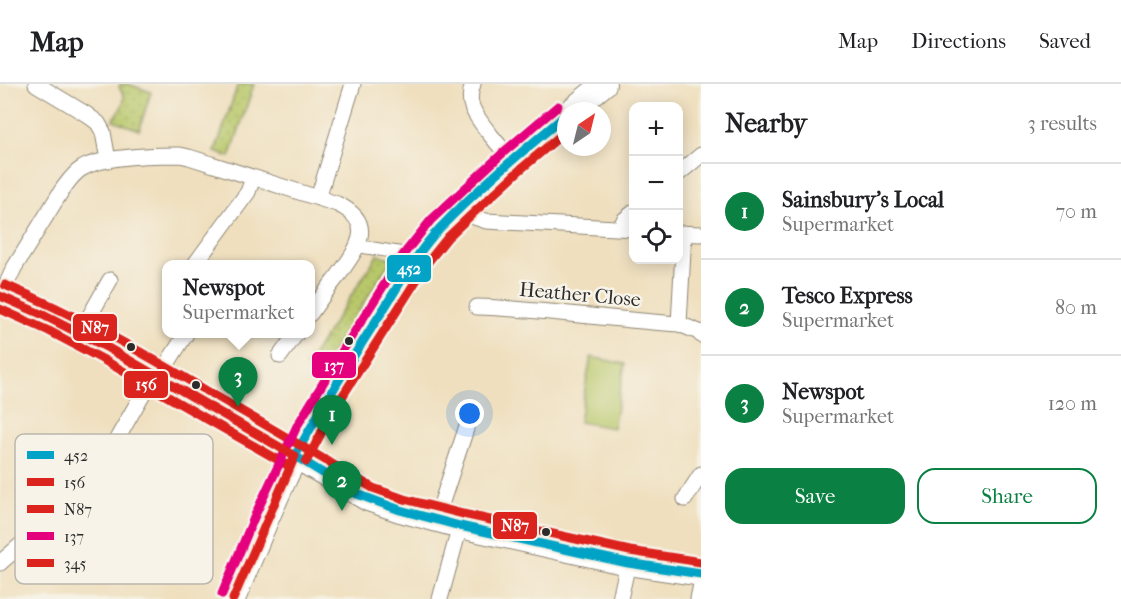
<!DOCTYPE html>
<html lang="en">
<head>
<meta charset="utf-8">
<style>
  body { margin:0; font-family:"IM FELL French Canon",serif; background:#f6f6f6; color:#202124 }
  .controls { position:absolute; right:18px; top:18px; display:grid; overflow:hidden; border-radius:12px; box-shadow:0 3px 15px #0003 }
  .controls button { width:54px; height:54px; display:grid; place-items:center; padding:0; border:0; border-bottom:2px solid #e0e0e0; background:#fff; color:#202124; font:30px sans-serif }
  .compass { position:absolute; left:557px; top:18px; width:54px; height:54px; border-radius:50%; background:#fff; box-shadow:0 3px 15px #0003; rotate:35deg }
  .you { position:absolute; left:470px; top:330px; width:21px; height:21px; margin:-15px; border:4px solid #fff; border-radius:50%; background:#1a73e8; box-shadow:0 0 0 9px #1a73e833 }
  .badge { display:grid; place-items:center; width:39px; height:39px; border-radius:50%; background:#0b8043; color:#fff; font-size:20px; font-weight:700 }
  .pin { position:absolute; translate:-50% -50px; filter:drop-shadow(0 2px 3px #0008) }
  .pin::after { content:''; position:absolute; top:32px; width:21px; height:18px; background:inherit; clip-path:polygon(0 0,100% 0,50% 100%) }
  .popup { position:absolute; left:162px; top:176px; width:153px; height:78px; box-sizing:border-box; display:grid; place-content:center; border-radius:12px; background:#fff; filter:drop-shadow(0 2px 4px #0005); font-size:20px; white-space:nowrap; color:#757577 }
  .popup b { font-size:22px; color:#202124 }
  .popup::after { content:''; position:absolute; left:50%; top:100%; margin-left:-12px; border:12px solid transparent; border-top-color:#fff }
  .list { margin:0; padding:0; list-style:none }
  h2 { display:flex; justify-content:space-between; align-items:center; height:78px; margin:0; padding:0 24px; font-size:26px }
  h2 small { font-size:20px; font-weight:400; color:#757577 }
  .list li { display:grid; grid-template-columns:39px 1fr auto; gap:18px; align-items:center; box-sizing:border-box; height:96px; padding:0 24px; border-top:2px solid #e0e0e0 }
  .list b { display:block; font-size:22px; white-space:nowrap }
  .list p { margin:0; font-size:20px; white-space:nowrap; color:#757577 }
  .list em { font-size:20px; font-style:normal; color:#757577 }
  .actions { display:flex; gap:12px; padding:18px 24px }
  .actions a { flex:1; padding:14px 0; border:2px solid #0b8043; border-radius:18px; text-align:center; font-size:21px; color:#0b8043 }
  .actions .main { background:#0b8043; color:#fff }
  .icon { flex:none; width:33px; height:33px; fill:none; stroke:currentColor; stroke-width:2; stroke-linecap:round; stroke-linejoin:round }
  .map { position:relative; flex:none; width:701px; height:515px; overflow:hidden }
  header { display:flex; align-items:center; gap:36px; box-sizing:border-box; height:84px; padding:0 30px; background:#fff; border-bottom:2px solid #e0e0e0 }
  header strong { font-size:28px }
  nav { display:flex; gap:33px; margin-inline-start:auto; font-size:21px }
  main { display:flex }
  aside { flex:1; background:#fff }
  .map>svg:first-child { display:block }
  .grass { fill:url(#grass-dots); stroke:#72794a; stroke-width:1.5 }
  .pitch { fill:#b8c769; stroke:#72794a; stroke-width:1.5 }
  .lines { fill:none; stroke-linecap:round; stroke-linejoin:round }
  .pedestrian-casing { stroke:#8d8574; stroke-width:14 }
  .minor-casing { stroke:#8d8574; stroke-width:17 }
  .primary-casing { stroke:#8d8574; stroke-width:26 }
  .pedestrian { stroke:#fff; stroke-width:12 }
  .minor { stroke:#fff; stroke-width:15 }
  .primary { stroke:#fff; stroke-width:24 }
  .bus-1-casing { stroke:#f7f3e8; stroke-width:14 }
  .bus-2-casing { stroke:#f7f3e8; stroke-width:14 }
  .bus-3-casing { stroke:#f7f3e8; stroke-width:14 }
  .bus-4-casing { stroke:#f7f3e8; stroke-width:14 }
  .bus-5-casing { stroke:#f7f3e8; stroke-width:14 }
  .bus-1 { stroke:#02a3c6; stroke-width:9 }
  .bus-2 { stroke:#dc241f; stroke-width:9 }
  .bus-3 { stroke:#dc241f; stroke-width:9 }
  .bus-4 { stroke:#e5007d; stroke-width:9 }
  .bus-5 { stroke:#dc241f; stroke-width:9 }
  .bus-dot { fill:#2b2b2b; stroke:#f7f3e8; stroke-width:2 }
  .labels { text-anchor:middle; stroke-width:5; stroke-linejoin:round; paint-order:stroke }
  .street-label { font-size:20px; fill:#2b2b2b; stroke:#f7f3e8 }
  .key { fill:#f7f3e8; stroke:#bab7af; stroke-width:1.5 }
  .key-label { font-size:16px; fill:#2b2b2b }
  .line-badge { stroke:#f7f3e8; stroke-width:2 }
  .badge-label { font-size:16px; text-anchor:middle; font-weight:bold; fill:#fff }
</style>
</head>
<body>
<header>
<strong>Map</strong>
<nav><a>Map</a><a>Directions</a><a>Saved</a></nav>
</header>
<main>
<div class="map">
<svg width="701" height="515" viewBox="0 0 701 515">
  <defs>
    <pattern id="grass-dots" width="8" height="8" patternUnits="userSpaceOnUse" patternTransform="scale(1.5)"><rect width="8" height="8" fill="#b8c769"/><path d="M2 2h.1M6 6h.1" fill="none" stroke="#9eab5b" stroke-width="1.8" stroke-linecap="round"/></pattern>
  </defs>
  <rect width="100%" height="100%" fill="#f7f3e8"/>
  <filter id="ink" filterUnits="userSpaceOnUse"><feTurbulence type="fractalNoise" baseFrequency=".0167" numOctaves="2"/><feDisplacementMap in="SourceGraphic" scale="12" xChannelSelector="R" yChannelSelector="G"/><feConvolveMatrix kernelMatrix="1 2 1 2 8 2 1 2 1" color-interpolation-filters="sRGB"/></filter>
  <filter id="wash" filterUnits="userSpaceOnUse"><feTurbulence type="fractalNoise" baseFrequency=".008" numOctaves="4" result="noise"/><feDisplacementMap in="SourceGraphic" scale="24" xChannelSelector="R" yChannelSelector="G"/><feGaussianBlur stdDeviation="1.35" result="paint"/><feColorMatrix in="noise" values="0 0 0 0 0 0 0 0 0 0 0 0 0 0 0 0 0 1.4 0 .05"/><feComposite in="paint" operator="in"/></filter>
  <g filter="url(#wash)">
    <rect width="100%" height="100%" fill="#efdfbe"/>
    <!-- grass -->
    <path class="grass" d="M120 0H128L151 8 139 46 113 36C117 31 125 20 124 12 123 9 120 6 119 3Z
      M238 0H254L230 73 215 68Z
      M378 170 392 175 317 293 306 282Z"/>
    <!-- pitch -->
    <path class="pitch" d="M591 273 625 280 613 344 579 338Z"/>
  </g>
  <g filter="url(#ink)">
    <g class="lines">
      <!-- pedestrian casing -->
      <g class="pedestrian-casing">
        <path id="pedestrian" d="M358 162 401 169"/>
      </g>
      <!-- minor casing -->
      <g class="minor-casing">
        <path id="minor" d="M36 0 86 30 98 39 103 48 108 76
          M473 0C470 8 469 15 472 23 477 36 502 66 513 76
          M678 90 701 71
          M318 114 353 0
          M461 124 471 132 486 137 634 145
          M621 144 624 136 634 128
          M678 149 701 150
          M195 180 248 108 253 94
          M1 212 14 184 62 106C68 98 73 90 81 85 101 72 155 71 180 71L189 73 337 120C378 139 357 165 338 192 328 204 319 217 310 230
          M477 223C545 225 611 236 679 240L684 149
          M679 240 699 248 701 251
          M80 249 110 196
          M280 272 296 250
          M685 415 701 390
          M436 436 466 345
          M0 479 92 399 146 304 165 283 186 250
          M440 515 460 442
          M620 515 628 479
          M698 515 701 500"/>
      </g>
      <!-- primary casing -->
      <g class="primary-casing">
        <path id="primary" d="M571 27 604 0
          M0 212 27 223 80 249 157 291 368 415 400 426 460 442 628 479 701 490
          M233 515 267 434 285 394 308 347 353 272 413 177 439 145 513 76 566 31"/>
      </g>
      <!-- pedestrian -->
      <use href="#pedestrian" class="pedestrian"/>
      <!-- minor -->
      <use href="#minor" class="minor"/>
      <!-- primary -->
      <use href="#primary" class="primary"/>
      <!-- bus-1 casing -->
      <g class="bus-1-casing">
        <path id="bus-1" d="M295 372C323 321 353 272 385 223 402 196 418 167 440 144 479 103 523 67 566 31
          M295 372 357 410 400 426 460 442 628 479 701 490"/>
      </g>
      <!-- bus-2 casing -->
      <g class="bus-2-casing">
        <path id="bus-2" d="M0 225 49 247 102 275 289 382
          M306 378 333 327 428 178 448 153 469 133 521 85 566 47"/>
      </g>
      <!-- bus-3 casing -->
      <g class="bus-3-casing">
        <path id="bus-3" d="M5 201C75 230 142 268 207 307 263 339 318 372 373 404L404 415 463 430 630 467 701 478"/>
      </g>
      <!-- bus-4 casing -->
      <g class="bus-4-casing">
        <path id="bus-4" d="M222 510 256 429 297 342 343 266 403 171 431 136 505 67 558 22"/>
      </g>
      <!-- bus-5 casing -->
      <g class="bus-5-casing">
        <path id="bus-5" d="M0 212 41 230 108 264 295 372
          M233 515 295 372"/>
      </g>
      <!-- bus-1 -->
      <use href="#bus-1" class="bus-1"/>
      <!-- bus-2 -->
      <use href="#bus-2" class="bus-2"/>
      <!-- bus-3 -->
      <use href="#bus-3" class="bus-3"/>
      <!-- bus-4 -->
      <use href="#bus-4" class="bus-4"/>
      <!-- bus-5 -->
      <use href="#bus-5" class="bus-5"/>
    </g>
  </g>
  <!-- markers -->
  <g class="bus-dot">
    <circle cx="349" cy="257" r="5"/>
    <circle cx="131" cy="263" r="5"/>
    <circle cx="196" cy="301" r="5"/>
    <circle cx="546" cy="448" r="5"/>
  </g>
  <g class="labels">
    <!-- street labels -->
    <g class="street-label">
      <text transform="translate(580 210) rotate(5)" y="7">Heather Close</text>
    </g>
  </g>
  <!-- legend -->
  <rect x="15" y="350" width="198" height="150" rx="9" class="key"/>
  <rect x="27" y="367" width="27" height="8" fill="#02a3c6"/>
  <rect x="27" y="394" width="27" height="8" fill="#dc241f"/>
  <rect x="27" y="421" width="27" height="8" fill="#dc241f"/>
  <rect x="27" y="448" width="27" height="8" fill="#e5007d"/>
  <rect x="27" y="475" width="27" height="8" fill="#dc241f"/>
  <g class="key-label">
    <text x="64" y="377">452</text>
    <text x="64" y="404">156</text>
    <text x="64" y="431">N87</text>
    <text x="64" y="458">137</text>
    <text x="64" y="485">345</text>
  </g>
  <g class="line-badge">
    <rect x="386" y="170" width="46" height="29" rx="6" fill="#02a3c6"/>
    <rect x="72" y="229" width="46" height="29" rx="6" fill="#dc241f"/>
    <rect x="311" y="267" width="46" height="28" rx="6" fill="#e5007d"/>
    <rect x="123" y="286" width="46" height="29" rx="6" fill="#dc241f"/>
    <rect x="492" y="427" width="46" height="29" rx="6" fill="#dc241f"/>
  </g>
  <g class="badge-label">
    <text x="409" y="190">452</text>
    <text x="95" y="249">N87</text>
    <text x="334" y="287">137</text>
    <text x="146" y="306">156</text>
    <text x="515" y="447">N87</text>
  </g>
</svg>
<div class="controls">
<button>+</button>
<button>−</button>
<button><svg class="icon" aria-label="locate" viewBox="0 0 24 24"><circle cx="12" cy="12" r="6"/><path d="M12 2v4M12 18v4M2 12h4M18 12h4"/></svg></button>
</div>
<svg class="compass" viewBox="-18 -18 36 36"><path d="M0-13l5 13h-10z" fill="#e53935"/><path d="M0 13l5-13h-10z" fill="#757577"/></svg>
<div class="you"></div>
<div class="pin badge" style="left:332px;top:361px">1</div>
<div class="pin badge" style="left:342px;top:427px">2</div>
<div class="pin badge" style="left:238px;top:323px">3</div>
<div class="popup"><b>Newspot</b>Supermarket</div>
</div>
<aside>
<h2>Nearby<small>3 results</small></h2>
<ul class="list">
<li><span class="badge">1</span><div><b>Sainsbury's Local</b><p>Supermarket</p></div><em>70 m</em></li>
<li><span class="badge">2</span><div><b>Tesco Express</b><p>Supermarket</p></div><em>80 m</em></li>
<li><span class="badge">3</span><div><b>Newspot</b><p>Supermarket</p></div><em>120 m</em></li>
</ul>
<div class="actions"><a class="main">Save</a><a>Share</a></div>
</aside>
</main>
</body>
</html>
